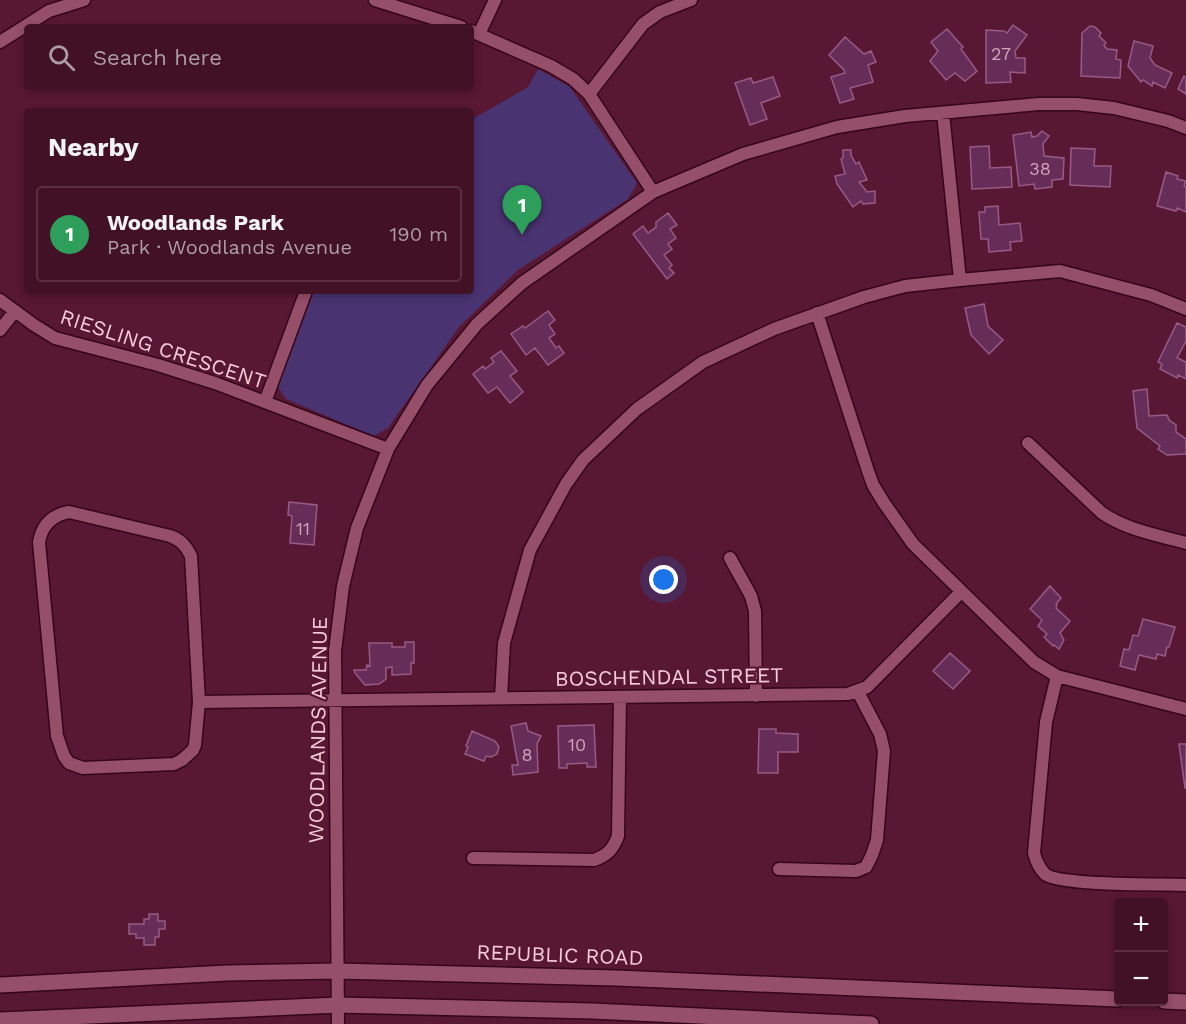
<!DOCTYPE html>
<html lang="en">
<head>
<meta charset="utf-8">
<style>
  body { margin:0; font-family:"Work Sans",sans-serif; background:#4c1f32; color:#f1f3f6 }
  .controls { position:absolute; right:18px; bottom:18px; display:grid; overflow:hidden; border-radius:6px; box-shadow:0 3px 9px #0003 }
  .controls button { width:54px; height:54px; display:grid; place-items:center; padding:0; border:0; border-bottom:2px solid #5a3143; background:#421126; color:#f1f3f6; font:30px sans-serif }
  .you { position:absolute; left:664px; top:580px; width:21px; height:21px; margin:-15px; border:4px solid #fff; border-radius:50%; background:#1a73e8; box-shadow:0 0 0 9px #1a73e833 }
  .badge { display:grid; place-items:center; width:39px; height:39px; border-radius:50%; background:#1a73e8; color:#fff; font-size:20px; font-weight:700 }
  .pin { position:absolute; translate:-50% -50px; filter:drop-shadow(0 2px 3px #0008) }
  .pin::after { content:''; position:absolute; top:32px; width:21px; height:18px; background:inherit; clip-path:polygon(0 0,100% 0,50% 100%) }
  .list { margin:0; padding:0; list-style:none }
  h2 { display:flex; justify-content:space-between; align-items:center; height:78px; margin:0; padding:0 24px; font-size:26px }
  h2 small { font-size:20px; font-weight:400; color:#ae9da7 }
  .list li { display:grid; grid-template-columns:39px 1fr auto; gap:18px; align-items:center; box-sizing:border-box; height:96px; margin:0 12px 12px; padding:0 12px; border:2px solid #5a3143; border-radius:6px }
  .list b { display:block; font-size:22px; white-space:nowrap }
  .list p { margin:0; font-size:20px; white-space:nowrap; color:#ae9da7 }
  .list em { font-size:20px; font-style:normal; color:#ae9da7 }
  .icon { flex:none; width:33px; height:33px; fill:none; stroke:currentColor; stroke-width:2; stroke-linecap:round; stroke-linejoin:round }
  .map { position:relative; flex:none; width:1186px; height:1024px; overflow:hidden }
  .search { position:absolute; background:#421126; box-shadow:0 3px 9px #0003; left:24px; top:24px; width:450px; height:66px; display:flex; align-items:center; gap:15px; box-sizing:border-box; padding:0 21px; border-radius:6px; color:#ae9da7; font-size:22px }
  .panel { position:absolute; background:#421126; box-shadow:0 3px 9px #0003; left:24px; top:108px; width:450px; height:186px; border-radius:6px }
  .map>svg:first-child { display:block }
  .green { fill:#493371 }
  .building { fill:#652d57; stroke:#985b87; stroke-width:1.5 }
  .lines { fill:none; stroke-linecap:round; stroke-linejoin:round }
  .minor-casing { stroke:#35051b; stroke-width:15 }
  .secondary-casing { stroke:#35051b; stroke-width:18 }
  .minor { stroke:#964f69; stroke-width:12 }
  .secondary { stroke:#964f69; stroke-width:15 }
  .labels { text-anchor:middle; stroke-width:4.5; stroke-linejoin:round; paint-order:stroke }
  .number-label { font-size:18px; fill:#d1a4b8 }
  .street-label { font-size:21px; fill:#f5cbd8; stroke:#581733 }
</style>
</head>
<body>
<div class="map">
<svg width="1186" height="1024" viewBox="0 0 1186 1024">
  <rect width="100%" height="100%" fill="#581733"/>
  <!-- green -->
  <path class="green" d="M538 69 570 87 637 183 628 199 518 270 459 327 388 428 374 436 286 399 276 384 314 291H471V120L528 87Z"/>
  <!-- building -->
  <path class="building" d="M1013 25 1027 35 1015 51 1016 58H1025V73L1010 72 1011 82 986 83V30L1004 31 1007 33Z
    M1090 26 1095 27 1101 33 1099 36 1106 43 1104 45 1107 49 1117 50 1116 59 1121 60 1120 78 1081 76 1082 33Z
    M947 29 963 47 961 49 977 71 965 81 955 73 946 80 930 61 938 51 931 42Z
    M845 37 864 54 871 51 876 62 868 65 873 82 850 88 854 99 840 103 831 77 845 73 844 70 829 55Z
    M1134 41 1153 46 1150 58 1155 65 1172 73 1165 88 1153 82 1152 86 1143 80 1141 82 1128 66Z
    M1184 76 1186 78V94L1178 89Z
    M773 77 780 96 761 103 767 119 750 125 735 83 751 78 753 83Z
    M1042 131 1049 136 1043 144 1044 156 1064 158 1063 179 1052 180V187L1035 189 1034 184 1019 186 1013 135 1031 132 1032 137 1037 136Z
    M989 146 990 168 1011 167 1012 187 972 189 970 147Z
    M1071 148 1095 149 1094 166H1111L1110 187 1070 185Z
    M843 150H851V155L856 164 859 162 867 180 859 182 867 192 875 191V203L863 204 861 201 853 207 837 184 835 176 845 174 841 159 843 158Z
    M1166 172 1178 176 1177 179 1186 181 1184 186 1186 187V212L1177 208 1176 211 1157 206Z
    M998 206 999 225 1020 223 1022 241 1010 242 1011 250 989 252 988 239H981L979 212H985V207Z
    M668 213 677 225 670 229 676 238 668 244 672 249 664 255 672 265 669 268 674 273 667 279 633 234 643 226 648 233 656 227V222Z
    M984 304 988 326 1003 340 989 354 971 335 965 308Z
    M548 311 555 320 549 325 555 334 549 338 556 348 559 346 564 353 548 365 535 348 526 355 511 334 523 326 525 328Z
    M1177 323 1186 327V341L1177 358 1186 362V379L1178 375 1177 378 1160 369 1162 364 1158 362Z
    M501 351 517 371 510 376 523 392 510 403 497 387 488 393 473 374 483 366 485 369 494 362 491 358Z
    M1147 389 1149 416 1167 415 1169 420 1176 425V432L1186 439V454L1167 455 1158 449 1160 446 1137 428 1133 391Z
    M289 502 317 505 314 545 290 543 292 516 288 515Z
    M1050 586 1061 598 1056 604 1057 605 1056 608 1070 621 1060 633 1064 640 1059 649 1054 645 1053 646 1044 637 1047 634 1038 626 1042 620 1030 609Z
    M1143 619 1175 627 1169 647H1167L1165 656 1157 654 1156 659 1139 655 1135 670 1120 666 1124 649 1129 650 1133 635 1138 636Z
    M405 642H414V663H411V674L392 675V667L386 668V679L379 684 365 685 355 673 354 670H366L367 665 370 666 369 643H392V647H405Z
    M950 653 970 671 953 689 933 671Z
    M526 723 528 731 541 736 537 744 538 772 513 775 512 765H518L511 726Z
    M594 725 596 767H587V763L567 764V768H559L558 726Z
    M759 729H776V733L798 734V752H778V773H758Z
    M472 731 495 741 499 747 497 754 491 757 486 756 484 761 465 754 468 747 466 746Z
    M1179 744H1186V788H1185Z
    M149 914H158V921H165V929H159V937H155V945H144V938H136V934H129V924H144V919H149Z"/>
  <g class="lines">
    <!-- minor casing -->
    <g class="minor-casing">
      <path id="minor" d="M375 0 461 27
        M471 31 551 66 573 79 589 94 653 192
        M479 34 495 0
        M0 42 49 11 84 0
        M589 94 643 24 660 12 691 0
        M943 113 960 280
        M0 300 34 325 55 338 158 365 215 383 388 449
        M817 313 868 471 873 485 884 503 913 544 1034 662 1057 676 1186 709
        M0 330 15 311
        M265 402 306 291
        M1028 443 1102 513C1127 530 1157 535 1186 543
        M69 512 170 536C181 540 186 546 191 556L199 702 195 745 193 750 182 760 174 764 83 768 69 763 64 756 57 736 39 542C42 525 52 515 69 512Z
        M730 558 751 596 755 611 756 696
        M1057 676 1046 722 1034 853C1036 861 1039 868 1045 874 1059 886 1161 884 1186 885
        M501 698 504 643 530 550 566 484 583 460 637 409 703 362 774 329 864 297 905 286 960 280 1060 271 1151 295 1186 309
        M199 702 848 694 867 687 961 592
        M473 858 594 860C608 855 613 849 618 836L620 698
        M779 869 856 871 866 867 872 855 877 840 884 751 880 734 858 692
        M338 1024 335 651 343 586 357 528 388 449 427 385 477 324 522 283 653 192 743 154 837 127 905 116 1039 104H1077L1114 108 1168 121 1186 128"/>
    </g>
    <!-- secondary casing -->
    <g class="secondary-casing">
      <path id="secondary" d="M0 985 227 973 337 971 616 978 1118 999
        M1164 1001 1186 1002
        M0 1020 338 1005 592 1011 871 1024"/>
    </g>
    <!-- minor -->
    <use href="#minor" class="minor"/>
    <!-- secondary -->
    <use href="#secondary" class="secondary"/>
  </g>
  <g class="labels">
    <!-- number labels -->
    <g class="number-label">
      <text x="1001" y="60">27</text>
      <text x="1040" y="175">38</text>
      <text x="303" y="535">11</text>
      <text x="577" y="751">10</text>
      <text x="527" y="761">8</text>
    </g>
    <!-- street labels -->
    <g class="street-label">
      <text transform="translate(163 349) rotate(18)" y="7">RIESLING CRESCENT</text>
      <text transform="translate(669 677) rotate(-1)" y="7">BOSCHENDAL STREET</text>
      <text transform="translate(318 730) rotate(-89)" y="7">WOODLANDS AVENUE</text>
      <text transform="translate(560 955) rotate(2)" y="7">REPUBLIC ROAD</text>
    </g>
  </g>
</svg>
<div class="controls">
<button>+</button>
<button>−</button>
</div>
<div class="you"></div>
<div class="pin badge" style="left:522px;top:235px;background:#2e9e5b">1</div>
<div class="search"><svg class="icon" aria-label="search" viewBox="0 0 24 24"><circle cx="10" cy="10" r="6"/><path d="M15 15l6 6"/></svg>Search here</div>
<section class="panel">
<h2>Nearby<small></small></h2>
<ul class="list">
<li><span class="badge" style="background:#2e9e5b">1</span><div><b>Woodlands Park</b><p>Park · Woodlands Avenue</p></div><em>190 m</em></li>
</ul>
</section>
</div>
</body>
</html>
